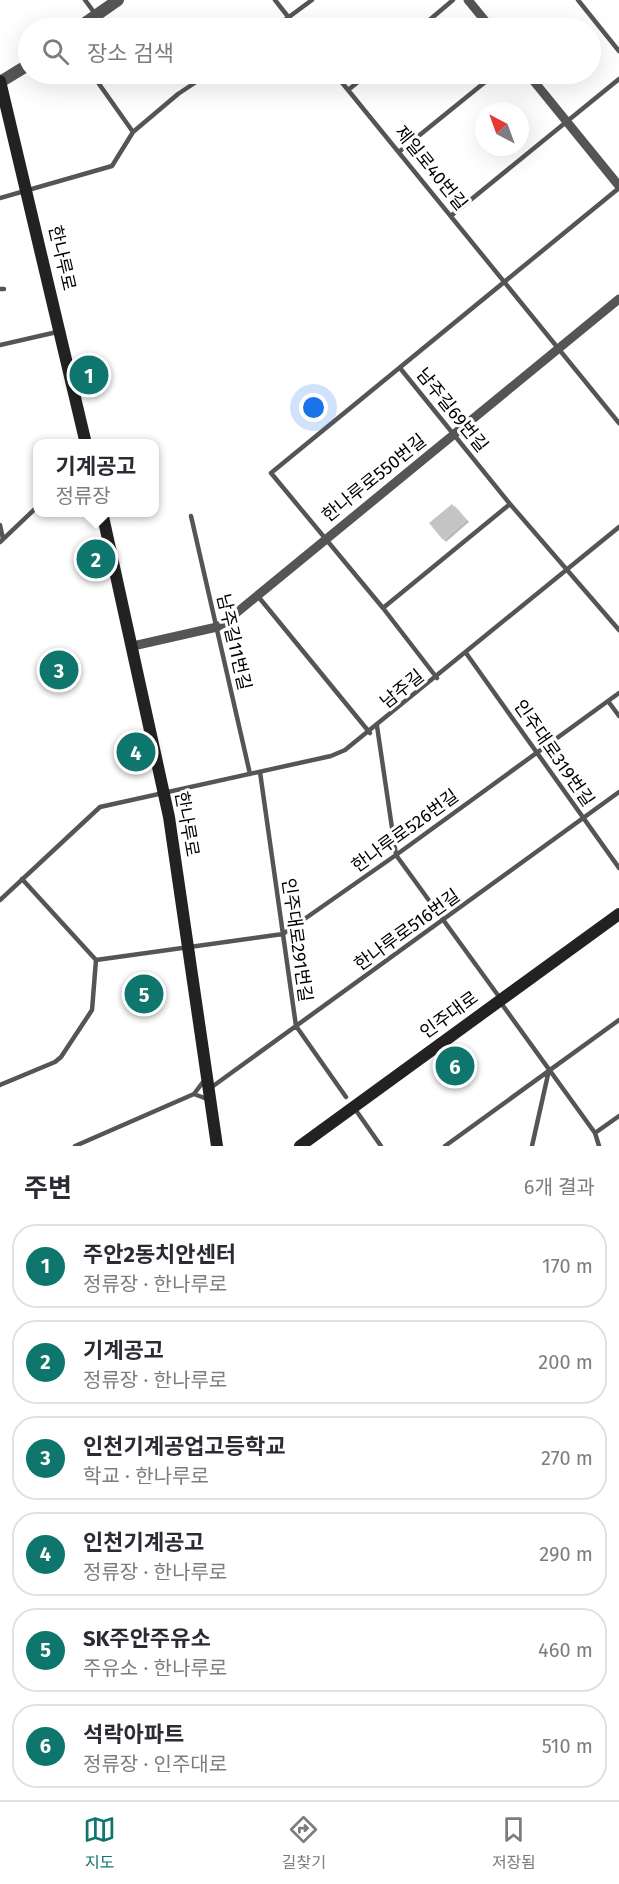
<!DOCTYPE html>
<html lang="ko">
<head>
<meta charset="utf-8">
<style>
  body { margin:0; font-family:"Fira Sans","Noto Sans KR",sans-serif; background:#f2f2f3; color:#2b2b33 }
  .compass { position:absolute; left:475px; top:102px; width:54px; height:54px; border-radius:50%; background:#fff; box-shadow:0 6px 24px #0002; rotate:319deg }
  .you { position:absolute; left:314px; top:408px; width:21px; height:21px; margin:-15px; border:4px solid #fff; border-radius:50%; background:#1a73e8; box-shadow:0 0 0 9px #1a73e833 }
  .badge { display:grid; place-items:center; width:39px; height:39px; border-radius:50%; background:#0f766e; color:#fff; font-size:20px; font-weight:700 }
  .pin { position:absolute; translate:-50% -50%; border:3px solid #fff; box-shadow:0 2px 6px #0006 }
  .popup { position:absolute; left:33px; top:439px; width:126px; height:78px; box-sizing:border-box; display:grid; place-content:center; border-radius:12px; background:#fff; filter:drop-shadow(0 2px 4px #0005); font-size:20px; white-space:nowrap; color:#7c7c81 }
  .popup b { font-size:22px; color:#2b2b33 }
  .popup::after { content:''; position:absolute; left:50%; top:100%; margin-left:-12px; border:12px solid transparent; border-top-color:#fff }
  .list { margin:0; padding:0; list-style:none }
  h2 { display:flex; justify-content:space-between; align-items:center; height:78px; margin:0; padding:0 24px; font-size:26px }
  h2 small { font-size:20px; font-weight:400; color:#7c7c81 }
  .list li { display:grid; grid-template-columns:39px 1fr auto; gap:18px; align-items:center; box-sizing:border-box; height:84px; margin:0 12px 12px; padding:0 12px; border:2px solid #e1e1e2; border-radius:24px }
  .list b { display:block; font-size:22px; white-space:nowrap }
  .list p { margin:0; font-size:20px; white-space:nowrap; color:#7c7c81 }
  .list em { font-size:20px; font-style:normal; color:#7c7c81 }
  .icon { flex:none; width:33px; height:33px; fill:none; stroke:currentColor; stroke-width:2; stroke-linecap:round; stroke-linejoin:round }
  .map { position:relative; flex:none; width:619px; height:1146px; overflow:hidden }
  .search { position:absolute; background:#fff; box-shadow:0 6px 24px #0002; left:18px; right:18px; top:18px; height:66px; display:flex; align-items:center; gap:15px; box-sizing:border-box; padding:0 21px; border-radius:33px; color:#7c7c81; font-size:22px }
  .sheet { height:654px; background:#fff }
  nav { display:flex; justify-content:space-around; align-items:center; box-sizing:border-box; height:84px; border-top:2px solid #e1e1e2; background:#fff; font-size:16px; color:#7c7c81 }
  nav a { display:grid; justify-items:center; gap:3px }
  nav .on { color:#0f766e }
  .map>svg:first-child { display:block }
  .building { fill:#c4c4c4; filter:url(#shadow) }
  .lines { fill:none; stroke-linecap:round; stroke-linejoin:round }
  .service { stroke:#555; stroke-width:4.5 }
  .minor { stroke:#555; stroke-width:9 }
  .tertiary { stroke:#555; stroke-width:12 }
  .secondary { stroke:#222; stroke-width:12 }
  .labels { text-anchor:middle; stroke-width:6; stroke-linejoin:round; paint-order:stroke }
  .street-label { font-size:18px; fill:#000; stroke:#fff }
</style>
</head>
<body>
<div class="map">
<svg width="619" height="1146" viewBox="0 0 619 1146">
  <defs>
    <filter id="shadow"><feDropShadow dx="3" dy="2" stdDeviation="0" flood-color="#0004"/></filter>
  </defs>
  <rect width="100%" height="100%" fill="#fff"/>
  <!-- building -->
  <path class="building" d="M452 504 466 520 443 540 429 523Z"/>
  <g class="lines">
    <!-- service -->
    <path class="service" d="M85 0 96 15
      M275 0 297 28
      M578 0 619 51
      M274 28 312 0
      M420 28 453 0
      M92 74 133 132
      M335 74 619 423
      M348 90 368 74
      M400 151 495 74
      M0 198 112 166 133 132 178 94 208 74
      M452 215 619 79
      M0 289H4
      M0 345 57 332
      M400 368 510 504 619 630
      M191 516 250 774
      M0 525 3 539
      M0 542 38 506
      M257 595 370 733
      M383 608 510 504
      M466 653 619 868
      M437 678 383 608 271 473 619 188
      M608 701 619 716
      M377 726 396 855 500 998
      M260 772 296 1026 346 1097
      M22 879 96 960 283 934 396 855 619 693
      M0 900 100 807 331 756 345 750 619 527
      M501 1003 595 1133 599 1146
      M203 1082 194 1094 207 1099
      M0 1085 55 1062 61 1057 92 1010 96 960
      M209 1089 619 792
      M355 1109 381 1146
      M595 1133 619 1116
      M75 1146 194 1094
      M445 1146 619 1020
      M532 1146 549 1070"/>
    <!-- minor -->
    <path class="minor" d="M468 0 491 28
      M528 74 619 186
      M133 646 217 627 224 623 619 299"/>
    <!-- tertiary -->
    <path class="tertiary" d="M78 28 118 0
      M0 82 28 65"/>
    <!-- secondary -->
    <path class="secondary" d="M0 81 86 444
      M102 512 169 817 217 1146
      M300 1146 619 914"/>
  </g>
  <g class="labels">
    <!-- street labels -->
    <g class="street-label">
      <text transform="translate(431 168) rotate(51)" y="6">제일로40번길</text>
      <text transform="translate(62 258) rotate(77)" y="6">한나루로</text>
      <text transform="translate(452 410) rotate(51)" y="6">남주길69번길</text>
      <text transform="translate(374 478) rotate(-39)" y="6">한나루로550번길</text>
      <text transform="translate(234 642) rotate(77)" y="6">남주길11번길</text>
      <text transform="translate(402 689) rotate(-39)" y="6">남주길</text>
      <text transform="translate(554 753) rotate(55)" y="6">인주대로319번길</text>
      <text transform="translate(187 824) rotate(80)" y="6">한나루로</text>
      <text transform="translate(405 831) rotate(-36)" y="6">한나루로526번길</text>
      <text transform="translate(407 930) rotate(-36)" y="6">한나루로516번길</text>
      <text transform="translate(297 940) rotate(82)" y="6">인주대로291번길</text>
      <text transform="translate(449 1015) rotate(-36)" y="6">인주대로</text>
    </g>
  </g>
</svg>
<svg class="compass" viewBox="-18 -18 36 36"><path d="M0-13l5 13h-10z" fill="#e53935"/><path d="M0 13l5-13h-10z" fill="#7c7c81"/></svg>
<div class="you"></div>
<div class="pin badge" style="left:89px;top:375px">1</div>
<div class="pin badge" style="left:96px;top:559px">2</div>
<div class="popup"><b>기계공고</b>정류장</div>
<div class="pin badge" style="left:59px;top:670px">3</div>
<div class="pin badge" style="left:136px;top:752px">4</div>
<div class="pin badge" style="left:144px;top:994px">5</div>
<div class="pin badge" style="left:455px;top:1066px">6</div>
<div class="search"><svg class="icon" aria-label="search" viewBox="0 0 24 24"><circle cx="10" cy="10" r="6"/><path d="M15 15l6 6"/></svg>장소 검색</div>
</div>
<section class="sheet">
<h2>주변<small>6개 결과</small></h2>
<ul class="list">
<li><span class="badge">1</span><div><b>주안2동치안센터</b><p>정류장 · 한나루로</p></div><em>170 m</em></li>
<li><span class="badge">2</span><div><b>기계공고</b><p>정류장 · 한나루로</p></div><em>200 m</em></li>
<li><span class="badge">3</span><div><b>인천기계공업고등학교</b><p>학교 · 한나루로</p></div><em>270 m</em></li>
<li><span class="badge">4</span><div><b>인천기계공고</b><p>정류장 · 한나루로</p></div><em>290 m</em></li>
<li><span class="badge">5</span><div><b>SK주안주유소</b><p>주유소 · 한나루로</p></div><em>460 m</em></li>
<li><span class="badge">6</span><div><b>석락아파트</b><p>정류장 · 인주대로</p></div><em>510 m</em></li>
</ul>
</section>
<nav>
<a class="on"><svg class="icon" aria-label="map" viewBox="0 0 24 24"><path d="M3 6l6-2 6 2 6-2v14l-6 2-6-2-6 2zM9 4v14M15 6v14"/></svg>지도</a>
<a><svg class="icon" aria-label="directions" viewBox="0 0 24 24"><path d="M12 3l9 9-9 9-9-9zM9 14v-3h6M13 9l2 2-2 2"/></svg>길찾기</a>
<a><svg class="icon" aria-label="saved" viewBox="0 0 24 24"><path d="M7 4h10v16l-5-4-5 4z"/></svg>저장됨</a>
</nav>
</body>
</html>
